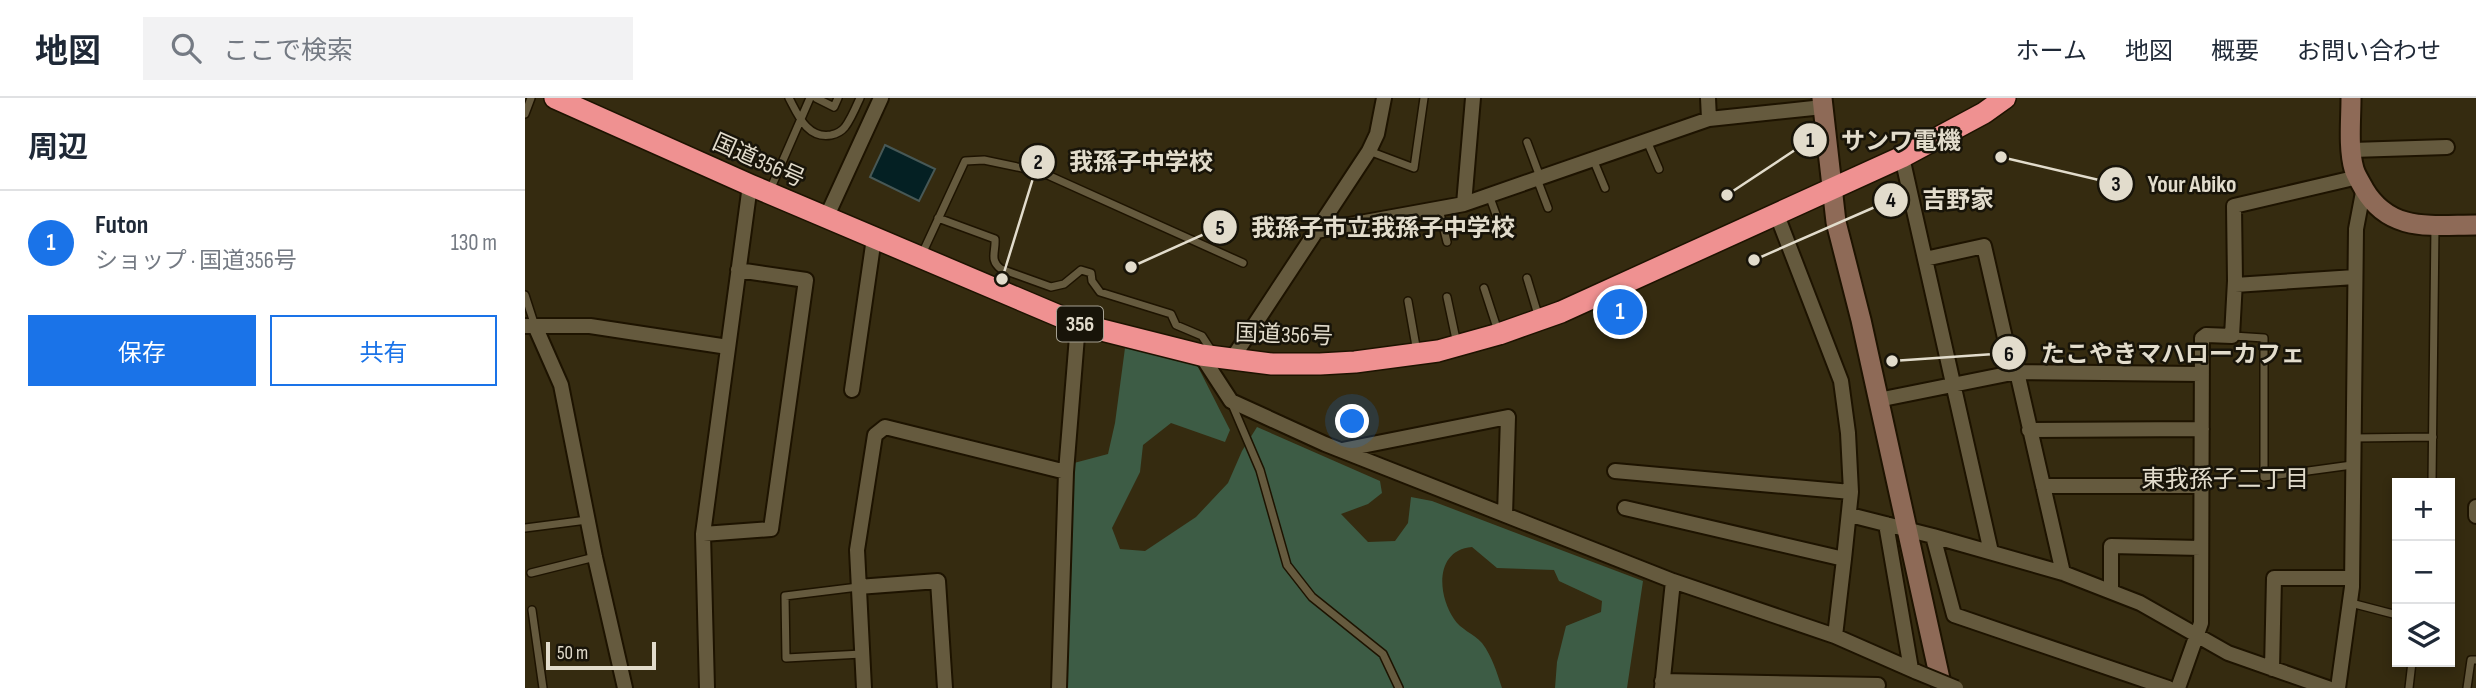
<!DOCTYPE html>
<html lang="ja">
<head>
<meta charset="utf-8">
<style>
  body { margin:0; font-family:"Sofia Sans Condensed","Noto Sans JP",sans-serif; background:#f2f2f3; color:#1f2937 }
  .controls { position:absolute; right:21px; bottom:21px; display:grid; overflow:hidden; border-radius:0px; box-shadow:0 4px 10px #0003 }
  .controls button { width:63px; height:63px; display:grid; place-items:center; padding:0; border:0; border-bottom:2px solid #e0e1e3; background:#fff; color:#1f2937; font:35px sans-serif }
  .scale { position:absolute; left:21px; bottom:18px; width:110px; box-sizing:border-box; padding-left:7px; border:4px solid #e2dccc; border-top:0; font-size:19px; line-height:24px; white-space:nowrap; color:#e2dccc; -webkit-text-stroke:5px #181409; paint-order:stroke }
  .you { position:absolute; left:828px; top:324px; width:24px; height:24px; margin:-18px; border:5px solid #fff; border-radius:50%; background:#1a73e8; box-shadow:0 0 0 10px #1a73e833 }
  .badge { display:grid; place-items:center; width:46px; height:46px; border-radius:50%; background:#1a73e8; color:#fff; font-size:23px; font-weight:700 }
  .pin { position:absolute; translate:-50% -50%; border:4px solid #fff; box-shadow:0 2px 7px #0006 }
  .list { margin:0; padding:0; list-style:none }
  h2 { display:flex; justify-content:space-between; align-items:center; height:91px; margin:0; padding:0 28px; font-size:30px }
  h2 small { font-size:23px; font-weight:400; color:#747a83 }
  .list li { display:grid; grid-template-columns:46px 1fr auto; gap:21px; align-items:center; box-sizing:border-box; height:105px; padding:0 28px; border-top:2px solid #e0e1e3 }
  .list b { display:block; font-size:26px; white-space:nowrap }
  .list p { margin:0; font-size:23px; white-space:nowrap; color:#747a83 }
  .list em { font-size:23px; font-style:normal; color:#747a83 }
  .actions { display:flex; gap:14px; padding:21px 28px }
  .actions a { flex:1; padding:16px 0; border:2px solid #1a73e8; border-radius:0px; text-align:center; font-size:24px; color:#1a73e8 }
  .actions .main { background:#1a73e8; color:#fff }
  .icon { flex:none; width:38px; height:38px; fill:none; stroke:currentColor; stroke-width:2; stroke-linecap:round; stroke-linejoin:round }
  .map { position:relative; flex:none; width:1951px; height:590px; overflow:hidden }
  header { display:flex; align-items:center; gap:42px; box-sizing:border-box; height:98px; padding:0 35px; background:#fff; border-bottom:2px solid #e0e1e3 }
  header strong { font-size:33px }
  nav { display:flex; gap:38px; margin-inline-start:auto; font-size:24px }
  .search { width:490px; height:63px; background:#f2f2f3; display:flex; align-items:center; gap:18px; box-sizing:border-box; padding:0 24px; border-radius:0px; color:#747a83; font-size:26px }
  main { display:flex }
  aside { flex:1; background:#fff }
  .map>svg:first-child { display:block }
  .green { fill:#3d5c45 }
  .water { fill:#042023; stroke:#475856; stroke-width:2 }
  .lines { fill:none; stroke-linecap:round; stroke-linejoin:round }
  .lane-casing { stroke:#1d1300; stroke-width:10 }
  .street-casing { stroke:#1d1300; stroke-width:18 }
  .secondary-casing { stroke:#1d1300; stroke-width:23 }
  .highway-casing { stroke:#1d1300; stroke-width:24 }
  .lane { stroke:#655a3e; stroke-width:7 }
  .street { stroke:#655a3e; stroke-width:14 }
  .secondary { stroke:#8e6a57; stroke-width:19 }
  .highway { stroke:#ef9191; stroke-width:21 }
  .street-bridge-casing { stroke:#1d1300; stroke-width:18; stroke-linecap:butt }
  .street-bridge { stroke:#655a3e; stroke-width:14 }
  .labels { text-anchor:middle; stroke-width:5; stroke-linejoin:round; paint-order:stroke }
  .shield { fill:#181409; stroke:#a5a092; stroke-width:2 }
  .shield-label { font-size:21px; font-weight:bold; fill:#e2dccc }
  .street-label { font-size:23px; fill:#e2dccc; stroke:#181409 }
  .neighbourhood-label { font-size:24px; fill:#e2dccc; stroke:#181409 }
  .leader { fill:none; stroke:#e2dccc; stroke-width:2.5 }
  .callout-dot { fill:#e2dccc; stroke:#181409; stroke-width:2.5 }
  .mark-label { font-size:21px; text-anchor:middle; font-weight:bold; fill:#111 }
  .callout-label { font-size:24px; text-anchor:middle; font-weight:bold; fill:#e2dccc; stroke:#181409; stroke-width:5; stroke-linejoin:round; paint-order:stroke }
</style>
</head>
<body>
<header>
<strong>地図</strong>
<div class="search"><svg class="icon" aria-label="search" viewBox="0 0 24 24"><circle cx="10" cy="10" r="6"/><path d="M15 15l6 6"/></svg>ここで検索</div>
<nav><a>ホーム</a><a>地図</a><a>概要</a><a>お問い合わせ</a></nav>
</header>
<main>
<aside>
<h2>周辺<small></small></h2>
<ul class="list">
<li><span class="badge">1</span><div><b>Futon</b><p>ショップ · 国道356号</p></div><em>130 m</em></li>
</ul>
<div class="actions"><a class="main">保存</a><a>共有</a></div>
</aside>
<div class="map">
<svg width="1951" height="590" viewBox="0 0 1951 590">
  <rect width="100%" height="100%" fill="#352b10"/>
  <!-- green -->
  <path class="green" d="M600 250 671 265 705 332 700 344 646 325 618 347 615 374 587 430 595 451 620 453 671 419 703 385 717 353 732 329 855 383 857 395 843 406 816 416 843 444 870 443 883 425 886 399 907 403 1118 483 1102 590H1030L1032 564 1041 528 1076 514 1077 503 1034 483 1029 472 972 470 947 449C910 452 912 496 929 521 935 531 949 536 957 545 967 558 972 575 977 590H541L545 517 549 365 583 356 590 325Z"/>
  <!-- water -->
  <path class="water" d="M360 47 410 71 394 103 345 79Z"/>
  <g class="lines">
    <!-- lane casing -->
    <g class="lane-casing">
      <path id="lane" d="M264 0C273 17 282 41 306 37 311 36 316 34 320 29 326 21 331 9 335 0
        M291 0 309 9 313 0
        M0 16 6 0
        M1122 43 1134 71
        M1002 44 1015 79
        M844 53 889 70 899 0
        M1068 61 1080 90
        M1012 81 1023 110
        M245 92 285 0
        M964 97 976 130
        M914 111 922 144
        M413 120 470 141C471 154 464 162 476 171L526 189 539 186 556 172 566 175 567 183 575 194 646 216 651 227 677 238 688 255
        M397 156 440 63 459 62 516 74 718 165
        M1002 180 1014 220
        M959 190 973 233
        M0 197 10 228
        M922 199 932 246
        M883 203 892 254
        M1708 238 1739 240V379L1827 367
        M706 304 735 372 762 467 787 499 858 556 874 590
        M1829 340 1908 339
        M1907 385 1910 128
        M0 430 62 422
        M6 475 70 459
        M333 489 260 498 261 560 337 556
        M1826 505 1872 517
        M7 512 18 590
        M1884 590 1887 564
        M1942 590 1946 562H1951"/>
    </g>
    <!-- street casing -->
    <g class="street-casing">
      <path id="street" d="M1183 0 1184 21
        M1827 52 1922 49
        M1377 59 1466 454
        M939 106 948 0
        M1252 117 1316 283 1323 335 1326 394 1319 461
        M301 120 356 0
        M791 133 939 106 1184 21 1298 9
        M1400 161 1459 148 1488 275
        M1710 187 1830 179
        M0 228H65L203 249
        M10 228 36 287 70 459 100 590
        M676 257 706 303 800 346 1148 483 1310 538 1392 574
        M707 261 844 53 852 36 859 0
        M1492 274 1538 475
        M327 292 349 140
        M1353 302 1492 274 1677 276
        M1504 332 1677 331
        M817 352 983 319 980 417
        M1090 373 1326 394
        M1518 388H1676
        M1951 409V418
        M1100 410 1319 461 1310 538
        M1325 417 1408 438 1538 475 1615 505 1703 555 1803 590
        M1361 426 1386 571
        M178 436 246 431 281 182 213 172
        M1408 438 1429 517 1643 590
        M333 489 413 483 420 590
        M1586 493V448L1676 450
        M1747 571 1749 480H1826
        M1137 583 1353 587 1352 590
        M182 590 178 436 225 87
        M339 590 332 452 350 337 360 329 541 374
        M534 590 541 374 553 226
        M1137 590 1148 483
        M1653 590 1676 525 1677 240 1681 237 1707 238 1710 183 1709 108 1833 79
        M1813 590 1827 489 1831 131 1839 89"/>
    </g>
    <!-- secondary casing -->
    <g class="secondary-casing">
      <path id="secondary" d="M1297 0 1311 124 1336 222 1417 590
        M1826 0C1826 22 1823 50 1829 71 1831 78 1836 85 1839 91 1865 135 1906 127 1951 127"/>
    </g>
    <!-- highway casing -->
    <g class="highway-casing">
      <path id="highway" d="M30 0 225 87 553 226 676 257 747 266H795L830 264 913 253 974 236 1036 214 1377 59 1459 15 1480 0"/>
    </g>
    <!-- lane -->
    <use href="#lane" class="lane"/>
    <!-- street -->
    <use href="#street" class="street"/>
    <!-- secondary -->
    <use href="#secondary" class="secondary"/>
    <!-- highway -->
    <use href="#highway" class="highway"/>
    <!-- street-bridge casing -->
    <g class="street-bridge-casing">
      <path id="street-bridge" d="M1392 574 1431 590"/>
    </g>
    <!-- street-bridge -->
    <use href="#street-bridge" class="street-bridge"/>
  </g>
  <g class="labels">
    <!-- shield labels -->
    <rect class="shield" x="532" y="208.5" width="46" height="35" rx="5"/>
    <g class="shield-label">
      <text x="555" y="233">356</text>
    </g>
    <!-- street labels -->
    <g class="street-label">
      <text transform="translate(234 62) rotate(24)" y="8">国道356号</text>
      <text transform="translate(759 236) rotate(2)" y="8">国道356号</text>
    </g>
    <!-- neighbourhood labels -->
    <g class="neighbourhood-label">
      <text x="1700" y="389">東我孫子二丁目</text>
    </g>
  </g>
  <!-- callouts -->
  <path class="leader" d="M1202 97L1285 42M477 181L513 64M1476 59L1591 86M1229 162L1366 102M606 169L695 129M1367 263L1484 255"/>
  <g class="callout-dot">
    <circle cx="1202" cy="97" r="7"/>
    <circle cx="477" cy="181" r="7"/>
    <circle cx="1476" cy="59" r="7"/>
    <circle cx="1229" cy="162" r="7"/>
    <circle cx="606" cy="169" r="7"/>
    <circle cx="1367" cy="263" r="7"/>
    <circle cx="1285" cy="42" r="18"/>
    <circle cx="513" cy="64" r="18"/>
    <circle cx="1591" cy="86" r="18"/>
    <circle cx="1366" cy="102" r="18"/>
    <circle cx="695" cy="129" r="18"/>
    <circle cx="1484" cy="255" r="18"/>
  </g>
  <g class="mark-label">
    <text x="1285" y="49">1</text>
    <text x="513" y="71">2</text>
    <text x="1591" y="93">3</text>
    <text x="1366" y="109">4</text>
    <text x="695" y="137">5</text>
    <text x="1484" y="263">6</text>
  </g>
  <g class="callout-label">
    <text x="1376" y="51">サンワ電機</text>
    <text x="616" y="72">我孫子中学校</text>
    <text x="1667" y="94">Your Abiko</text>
    <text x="1433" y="110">吉野家</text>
    <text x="858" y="138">我孫子市立我孫子中学校</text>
    <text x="1648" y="264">たこやきマハローカフェ</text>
  </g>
</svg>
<div class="controls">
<button>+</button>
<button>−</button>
<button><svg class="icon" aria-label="layers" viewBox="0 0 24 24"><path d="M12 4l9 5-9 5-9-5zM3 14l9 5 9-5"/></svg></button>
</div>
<div class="scale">50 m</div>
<div class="you"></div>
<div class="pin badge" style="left:1095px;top:214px">1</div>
</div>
</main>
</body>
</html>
